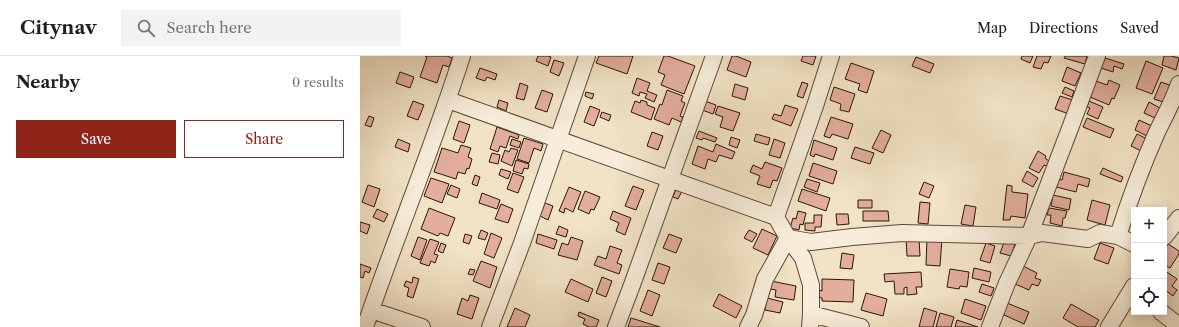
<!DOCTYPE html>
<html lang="en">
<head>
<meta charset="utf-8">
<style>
  body { margin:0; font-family:"Libre Caslon Text",serif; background:#f2f2f2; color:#202124 }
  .controls { position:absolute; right:12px; bottom:12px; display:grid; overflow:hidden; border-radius:0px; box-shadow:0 2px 10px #0003 }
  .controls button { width:36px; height:36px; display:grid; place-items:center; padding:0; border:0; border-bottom:1px solid #e0e0e0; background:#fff; color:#202124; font:20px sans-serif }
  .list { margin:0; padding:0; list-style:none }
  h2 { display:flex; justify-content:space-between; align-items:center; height:52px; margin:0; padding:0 16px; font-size:17px }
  h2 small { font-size:13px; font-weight:400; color:#757577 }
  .actions { display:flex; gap:8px; padding:12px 16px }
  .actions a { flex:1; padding:9px 0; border:1px solid #8f2418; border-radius:0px; text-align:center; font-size:14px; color:#8f2418 }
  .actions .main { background:#8f2418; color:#fff }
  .icon { flex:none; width:22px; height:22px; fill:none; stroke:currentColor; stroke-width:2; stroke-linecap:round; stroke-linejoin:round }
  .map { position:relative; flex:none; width:819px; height:271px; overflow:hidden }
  header { display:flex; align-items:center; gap:24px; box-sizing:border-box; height:56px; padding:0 20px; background:#fff; border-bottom:1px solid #e0e0e0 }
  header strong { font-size:19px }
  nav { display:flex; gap:22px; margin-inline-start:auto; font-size:14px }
  .search { width:280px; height:36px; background:#f2f2f2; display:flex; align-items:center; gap:10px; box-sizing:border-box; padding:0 14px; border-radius:0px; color:#757577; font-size:15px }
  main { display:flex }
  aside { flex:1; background:#fff }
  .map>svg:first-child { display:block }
  .building { fill:#e3ae9e; stroke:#2b1605 }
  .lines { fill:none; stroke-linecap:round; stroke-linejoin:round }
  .street-casing { stroke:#5d4935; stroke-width:18 }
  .street { stroke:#f7edda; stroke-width:16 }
</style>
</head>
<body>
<header>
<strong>Citynav</strong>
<div class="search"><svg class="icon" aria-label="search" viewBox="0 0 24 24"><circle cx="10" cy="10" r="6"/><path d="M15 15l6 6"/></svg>Search here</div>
<nav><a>Map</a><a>Directions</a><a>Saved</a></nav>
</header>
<main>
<aside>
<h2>Nearby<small>0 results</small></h2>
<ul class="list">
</ul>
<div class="actions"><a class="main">Save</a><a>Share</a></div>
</aside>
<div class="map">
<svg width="819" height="271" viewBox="0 0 819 271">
  <rect width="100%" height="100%" fill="#f2e3c6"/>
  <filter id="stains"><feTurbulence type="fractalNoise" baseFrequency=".005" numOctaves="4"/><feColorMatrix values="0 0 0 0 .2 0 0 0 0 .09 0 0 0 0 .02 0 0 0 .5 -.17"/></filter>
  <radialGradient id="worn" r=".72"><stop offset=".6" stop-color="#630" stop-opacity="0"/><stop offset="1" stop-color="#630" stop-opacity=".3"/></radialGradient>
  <!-- building -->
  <path class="building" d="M65 0H87L92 2 89 11 83 9 77 27 60 21 67 1Z
    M178 0H188L191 1 188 10 176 5Z
    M239 0H273L267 18 236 7Z
    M304 0H308L335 10 324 38 301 29 305 19 298 16Z
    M372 0H376L391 6 386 21 367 14Z
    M443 0H456L453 9 441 5Z
    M662 0H673L670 7 661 3Z
    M677 0H691L688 7 684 6 681 13 673 11Z
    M705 0H727L725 8 704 2Z
    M804 0H811L819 2 816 14 802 9Z
    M556 1 574 8 570 17 552 10Z
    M745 2 764 8 762 13 754 10 753 16 741 12Z
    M194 4 204 7 199 20 190 16Z
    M786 5 803 12 792 38 776 32Z
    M491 7 514 15 507 37 498 34 500 28 485 23Z
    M707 11 721 17 715 30 702 25Z
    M120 12 137 18 135 24 127 21 125 25 116 22Z
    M40 16 54 21 50 32 36 27Z
    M277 22 290 27 287 35 297 39 294 46 285 42 287 38 280 36 279 40 272 37Z
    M749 24 760 29 754 43 752 42 749 49 730 41 736 25 747 29Z
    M442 26 448 28 443 42 437 40Z
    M801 26 812 30 806 47 794 43Z
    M160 27 168 30 164 44 156 42Z
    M375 28 388 32 385 44 372 40Z
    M474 31 495 38 489 56 480 54 481 48 470 44Z
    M705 31 714 35 712 41 702 37Z
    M182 34 193 38 187 56 175 52Z
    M307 34 323 40 321 45 325 47 320 60 323 61 321 66 312 62 309 69 294 63 300 48 302 49Z
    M226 36 234 38 232 43 225 40Z
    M700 40 713 44 709 58 695 53Z
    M139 44 148 47 146 55 137 51Z
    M281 44 287 46V49L295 52 291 64 271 56 275 45 280 47Z
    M53 45 64 49 58 64 47 60Z
    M345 45 356 49 353 58 342 54Z
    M729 45 743 51 738 63 727 58 730 52 727 51Z
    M789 46 800 52 795 62 784 57Z
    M425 49 438 53 431 70 412 63 414 58 421 60Z
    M230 50 240 54 234 70 224 66Z
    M358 50 380 57 373 75 360 71 363 61 355 58Z
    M242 56 251 59 249 65 240 61Z
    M9 60 14 62 11 71 5 69Z
    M471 61 493 68 488 83 472 78 470 82 464 80Z
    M727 62 754 73 750 82 723 71Z
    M779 64 792 70 787 80 775 74Z
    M99 65 110 69 104 87 93 83Z
    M137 71 159 79 158 83 150 80 146 92 140 90 138 96 130 93Z
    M521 74 531 79 523 97 512 92Z
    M339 75 357 82 355 86 343 82 342 84 336 82Z
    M292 76 303 80 298 94 287 90Z
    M396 78 410 82 408 89 394 85Z
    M777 78 787 83 781 95 771 90Z
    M371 81 380 84 377 92 369 89Z
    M164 82 183 88 181 95 174 92 169 107 157 103Z
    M38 83 50 88 48 96 35 91Z
    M152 83 161 86 159 92 150 89Z
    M414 83 425 87 420 102 409 99Z
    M454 84 477 92 473 104 455 98 454 101 450 99Z
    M356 88 375 96 372 103 359 99 356 106 348 103 345 113 332 108 338 90 353 96Z
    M101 89 111 92 108 101 112 103 109 113 107 112 105 118 98 116 96 123 74 116 82 92 98 97Z
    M495 91 514 97 510 108 491 102Z
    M151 92 158 94 152 110 141 105 145 94 149 96Z
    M678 95 686 100 685 102 689 105 687 110 684 109 679 117 669 112Z
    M132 97 140 99 138 108 129 106Z
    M156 104 169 108 168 113 164 112 162 118 153 115Z
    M405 106 422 112 417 125 413 124 410 132 397 128 400 120 390 116 393 109 402 113Z
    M453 107 477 115 473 128 449 120Z
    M743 112 763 121 761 126 740 118Z
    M141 113 151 116 148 123 139 119Z
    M667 115 678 122 673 131 662 125Z
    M704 116 730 123 728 131 718 128 716 136 696 131 698 123 702 124Z
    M153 117 164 121 158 137 147 133Z
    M115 119 120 121 117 130 112 128Z
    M71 122 89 128 82 147 64 140Z
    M447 123 460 127 457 136 444 131Z
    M564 126 574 130 569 142 559 138Z
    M8 129 20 133 14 151 2 146Z
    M91 129 100 133 97 142 87 138Z
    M647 129 652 130V136L668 138 665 162 651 160 650 164H643Z
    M273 130 284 134 276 154 265 150Z
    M209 131 221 136 213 156 205 152 204 157 199 155Z
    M316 133 322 135 318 143 313 141Z
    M442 133 470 142 466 155 438 145Z
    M225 135 240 141 234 154 231 153 229 158 218 153Z
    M122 137 140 144 137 153 119 147Z
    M693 139 711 143 709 154 691 150Z
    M498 144H512V152H498Z
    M732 144 750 149 745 169 727 164Z
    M560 146 570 147 568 168 558 167Z
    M185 147 193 150 188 164 180 160Z
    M141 148 153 153 148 167 135 163Z
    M605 149 616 151 613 170 601 168Z
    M69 152 95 162 88 180 80 177 78 180 61 173Z
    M689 152 707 155 705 162H703L702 170 690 167 691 159H687Z
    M17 153 28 158 24 166 13 161Z
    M253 155 271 162 265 179 256 175 259 167 250 163Z
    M438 155 446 157 443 169 440 168 439 174 430 172 433 162 436 163Z
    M503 155H528L529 165H503Z
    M476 158H488L489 168 477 169Z
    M454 159H462L461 171H455V175L445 174V167H454Z
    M0 166 10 169 7 178 0 175Z
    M199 170 208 174 206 181 196 178Z
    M402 173 417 180 408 199 393 192Z
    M121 174 128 177 125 184 118 182Z
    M389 174 397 178 392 186 384 182Z
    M131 177 142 182 134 202 124 198Z
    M105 178 112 180 109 188 103 186Z
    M178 178 197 184 194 193 176 187Z
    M309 178 322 183 316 197 303 192Z
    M58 181 67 184 60 204 51 200Z
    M211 181 223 185 217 204 198 199 202 187 208 189Z
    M546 182H559L560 200H547Z
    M567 182 582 183 580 210 566 209Z
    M70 183 79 186 74 198 78 199 75 207 71 205 69 210 60 207Z
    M645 184 655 188 651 200 640 197Z
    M81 187 86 189 83 197 78 195Z
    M626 187 635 190 630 207 620 204Z
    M740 187 754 192 748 208 734 203Z
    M808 188 819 195V198L810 212 804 209V195Z
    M250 190 262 194 257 207 262 209 259 218 234 209 238 200 246 203Z
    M482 197 494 199 492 213 480 212Z
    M121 205 137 211 130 232 113 225Z
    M298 207 310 211 304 228 292 224Z
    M0 208 11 212 9 217 5 215 3 222 0 221Z
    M663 210 677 217 675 222 681 224 678 230 672 228 669 234 655 228Z
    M614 212 631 216 629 226 612 222Z
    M110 213 115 214 113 219 108 218Z
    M590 213 609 216 607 231 600 230 599 233 587 231Z
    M804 214 817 223 812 230 817 234 813 240 804 233Z
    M561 216 562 231H556L557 238 547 239V231L544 232V238H535L534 225 525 226 524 218Z
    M53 221 59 223 53 242 47 240 49 232 44 230 46 225 52 227Z
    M242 221 252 225 246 241 236 237Z
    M211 223 233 233 228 246 205 236Z
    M462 223 494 224 493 246 462 245V242L457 241 458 234 462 235Z
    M411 225 436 230 434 244 415 241 416 234 410 233Z
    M622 228 634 232 631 240 619 236Z
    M288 234 300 239 292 260 280 255Z
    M506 237 527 243 523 260 501 254Z
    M359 238 382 250 376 262 353 250Z
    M110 239 119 242 112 263 97 258 102 242 108 245Z
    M407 242 423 246 420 257 405 254Z
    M605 243 626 250 621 264 601 257Z
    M647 247 669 256 664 268 642 258Z
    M711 248 739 264 735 271H718L703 262Z
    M155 252 170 259 165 271H147Z
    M564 252 577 256 573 271H559Z
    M219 256 239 264 236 271H229L223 268 225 263 218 260Z
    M580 257 594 261 591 271H576Z
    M271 262 300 271H268Z
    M597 264 618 271H595Z"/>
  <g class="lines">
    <!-- street casing -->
    <g class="street-casing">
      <path id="street" d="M88 44 416 161 428 182 443 202 451 229V258L450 271
        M416 161 455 50 471 0
        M758 180C769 145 782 110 797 76 805 60 813 45 819 28
        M804 181 819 162
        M11 254 62 271
        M801 256 819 270
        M451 258 501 271
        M5 271C36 180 73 91 102 0
        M130 271 162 187 227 0
        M256 271 272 229 354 0
        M388 271 394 259 405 223 428 182 451 186 492 181 542 177 669 180 682 177 728 183 740 177 758 180 774 188
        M630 271 647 227 669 180 712 67 737 0
        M749 271 774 230"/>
    </g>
    <!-- street -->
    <use href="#street" class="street"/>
  </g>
  <rect width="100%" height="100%" filter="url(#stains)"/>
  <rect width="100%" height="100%" fill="url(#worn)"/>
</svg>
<div class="controls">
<button>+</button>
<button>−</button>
<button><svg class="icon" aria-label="locate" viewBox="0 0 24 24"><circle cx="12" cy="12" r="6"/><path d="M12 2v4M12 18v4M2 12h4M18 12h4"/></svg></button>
</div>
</div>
</main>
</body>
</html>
